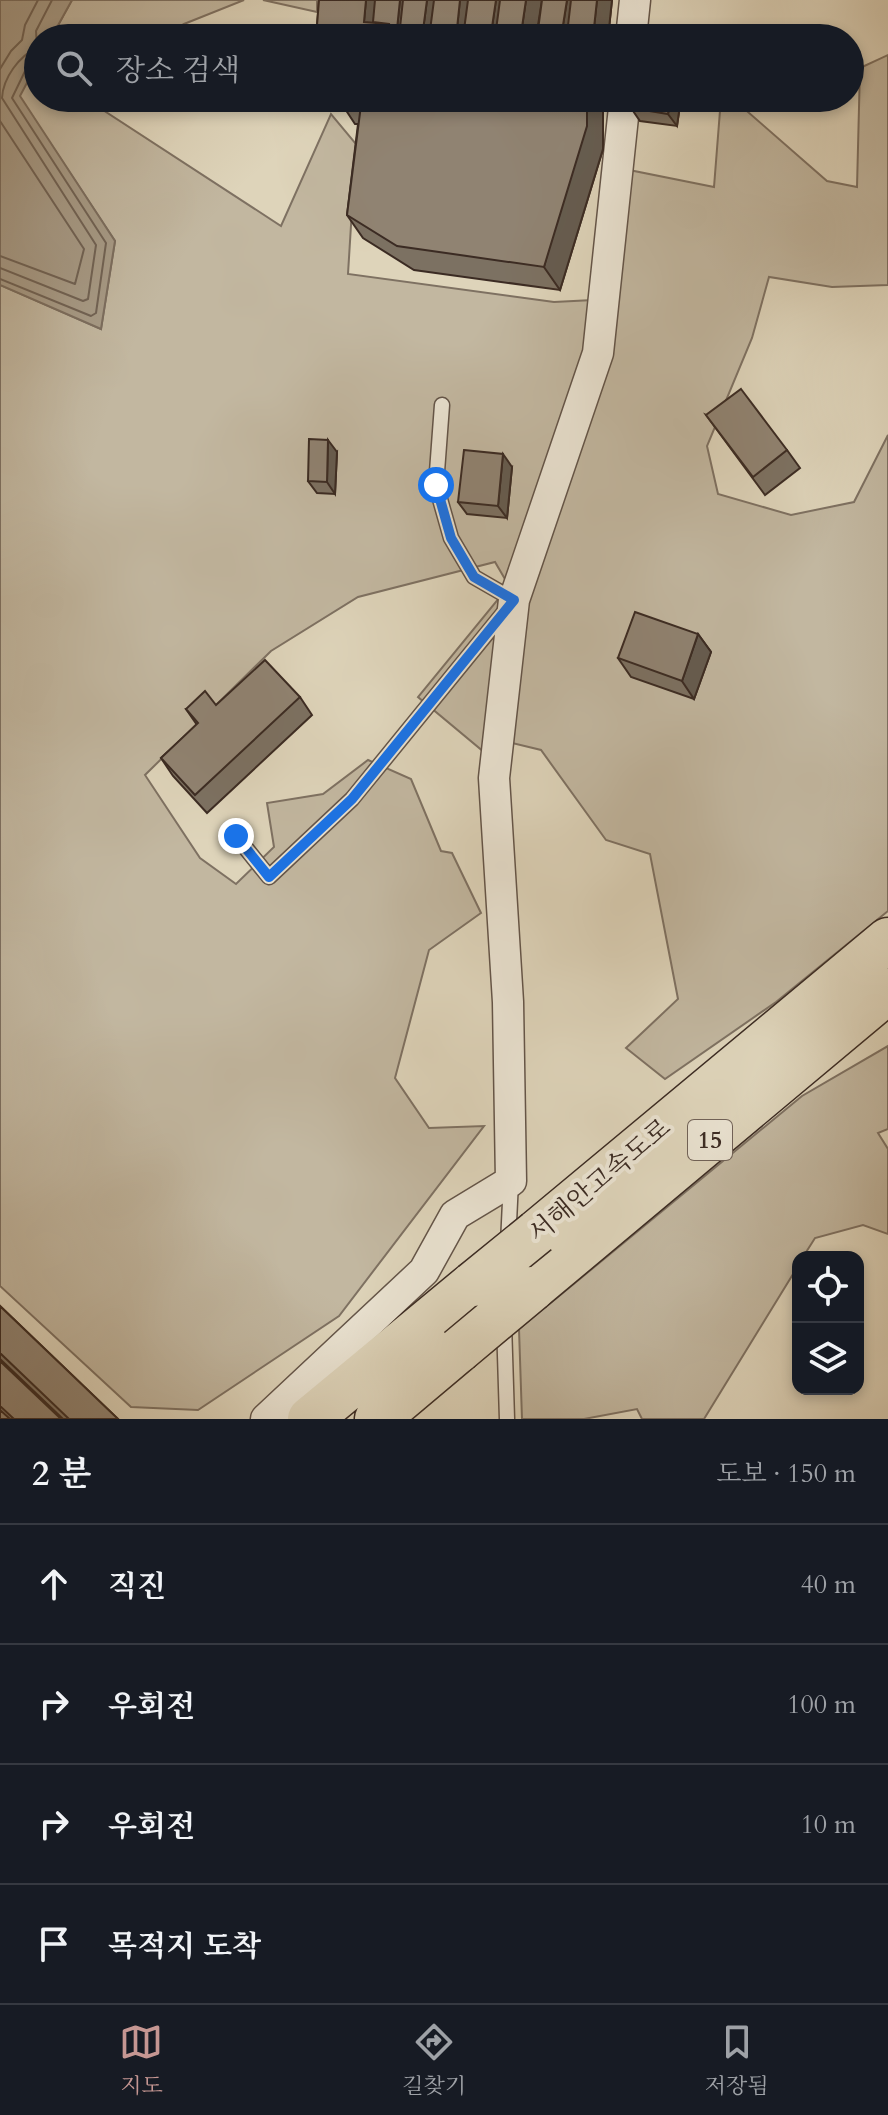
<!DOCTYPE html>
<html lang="ko">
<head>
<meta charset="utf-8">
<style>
  body { margin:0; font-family:Cardo,"Noto Serif KR",serif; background:#242831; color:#f1f3f6 }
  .controls { position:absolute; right:24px; bottom:24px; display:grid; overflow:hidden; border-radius:16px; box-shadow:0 4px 12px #0003 }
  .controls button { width:72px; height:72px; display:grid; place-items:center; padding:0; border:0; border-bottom:2px solid #363941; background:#171b24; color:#f1f3f6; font:40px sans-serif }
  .stop { position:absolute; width:24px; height:24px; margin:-18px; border:6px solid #1a73e8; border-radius:50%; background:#fff }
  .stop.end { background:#1a73e8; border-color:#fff; box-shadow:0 2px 8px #0008 }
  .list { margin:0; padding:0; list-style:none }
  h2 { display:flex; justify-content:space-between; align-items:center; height:104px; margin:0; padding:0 32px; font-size:34px }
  h2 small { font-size:26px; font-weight:400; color:#9ea1a6 }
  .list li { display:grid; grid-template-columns:52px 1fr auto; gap:24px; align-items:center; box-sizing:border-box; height:120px; padding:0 32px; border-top:2px solid #363941 }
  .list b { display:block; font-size:30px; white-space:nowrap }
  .list em { font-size:26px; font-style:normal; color:#9ea1a6 }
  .icon { flex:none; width:44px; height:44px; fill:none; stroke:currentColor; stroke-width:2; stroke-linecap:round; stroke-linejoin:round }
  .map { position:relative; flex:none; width:888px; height:1419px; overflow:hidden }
  .search { position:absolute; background:#171b24; box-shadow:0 4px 12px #0003; left:24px; right:24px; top:24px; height:88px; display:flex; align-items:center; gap:20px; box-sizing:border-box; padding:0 28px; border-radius:44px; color:#9ea1a6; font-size:30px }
  .sheet { height:584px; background:#171b24 }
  nav { display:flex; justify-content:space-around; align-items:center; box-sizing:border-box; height:112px; border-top:2px solid #363941; background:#171b24; font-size:22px; color:#9ea1a6 }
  nav a { display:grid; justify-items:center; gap:4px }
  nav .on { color:#c59692 }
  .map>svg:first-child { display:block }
  .green { fill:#c2b7a0; stroke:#7e7162; stroke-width:2 }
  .water { fill:#a79b87; stroke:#7c6e5f; stroke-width:2 }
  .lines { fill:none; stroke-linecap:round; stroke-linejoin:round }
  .shore { stroke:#716355; stroke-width:2 }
  .lane-casing { stroke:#645549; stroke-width:17 }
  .street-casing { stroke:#645549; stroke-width:33 }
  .highway-casing { stroke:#3b2b23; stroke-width:47 }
  .lane { stroke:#eae3d2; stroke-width:14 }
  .street { stroke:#eae3d2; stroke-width:30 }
  .highway { stroke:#ded4ba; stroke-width:44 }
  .highway-bridge-casing { stroke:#3b2b23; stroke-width:47; stroke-linecap:butt }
  .highway-bridge { stroke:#ded4ba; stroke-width:44 }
  .wall { fill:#7c7162; stroke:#3b2b23; stroke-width:2 }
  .shaded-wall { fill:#655c50; stroke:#3b2b23; stroke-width:2 }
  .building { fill:#908372; stroke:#3b2b23; stroke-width:2 }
  .route { stroke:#1a73e8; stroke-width:10 }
  .labels { text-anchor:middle; stroke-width:8; stroke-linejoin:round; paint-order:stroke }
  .shield { fill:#eae3d2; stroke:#706258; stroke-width:2 }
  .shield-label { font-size:24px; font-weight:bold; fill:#3b2b23 }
  .street-label { font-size:26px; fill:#3b2b23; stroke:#eae3d2 }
</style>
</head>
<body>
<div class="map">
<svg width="888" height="1419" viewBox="0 0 888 1419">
  <rect width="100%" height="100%" fill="#ded4ba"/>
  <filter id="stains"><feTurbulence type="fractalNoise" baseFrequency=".0025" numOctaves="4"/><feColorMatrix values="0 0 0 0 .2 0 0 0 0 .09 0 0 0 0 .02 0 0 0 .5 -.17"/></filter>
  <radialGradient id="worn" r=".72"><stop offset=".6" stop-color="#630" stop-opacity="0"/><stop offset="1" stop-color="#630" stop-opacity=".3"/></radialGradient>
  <!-- green -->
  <path class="green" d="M72 0H244L184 24 160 38H51Z
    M263 0H317V12Z
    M888 55V285L832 287 769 277 752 338 707 446 718 494 791 515 854 502 888 435V911L776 1002 665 1079 626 1048 678 999 650 854 606 840 541 750 508 742 484 752 418 697 509 586 495 562 358 597 271 651 145 775 200 858 236 884 274 847 267 803 323 794 368 760 411 779 441 851 452 853 481 913 429 950 395 1078 429 1128 484 1126 339 1316 198 1410 131 1407 0 1286V285L101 329 115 241 19 96 38 62V98H105L103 110 281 226 331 114 356 144 348 274 554 302 593 300 629 170 714 187 721 98H732L827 181 857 187 860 68Z
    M888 1046V1129L878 1133 888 1149V1234L863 1225 815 1238 803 1257H798V1266L704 1419H642L637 1409 584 1419H522L519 1329 802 1096Z"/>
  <!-- water -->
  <path class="water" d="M0 0H72L51 38H38V62L20 96 115 241 101 329 0 285Z"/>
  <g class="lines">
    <!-- shore -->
    <path class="shore" d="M0 69 11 51 22 40 25 25 38 0
      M0 121 84 249 75 284 0 256
      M0 268 83 301 88 299 96 245 2 98C3 78 19 56 37 48L36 31 52 0
      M0 279 91 316 96 313 106 243 12 98 28 65 38 60"/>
    <!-- lane casing -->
    <g class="lane-casing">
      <path id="lane" d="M236 836 269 877 352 799 514 600 474 577 451 538 436 485 442 405
        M508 1243 511 1181
        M504 1323 507 1419"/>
    </g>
    <!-- street casing -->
    <g class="street-casing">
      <path id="street" d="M631 38 635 0
        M266 1419 424 1271 455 1215 511 1181 508 1002 494 778 514 600 598 353 625 98"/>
    </g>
    <!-- highway casing -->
    <g class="highway-casing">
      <path id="highway" d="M537 1232 888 940
        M532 1289 888 991
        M310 1419 473 1284
        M377 1419 459 1350"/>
    </g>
    <!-- lane -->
    <use href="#lane" class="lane"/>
    <!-- street -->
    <use href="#street" class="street"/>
    <!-- highway -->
    <use href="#highway" class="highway"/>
    <!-- highway-bridge casing -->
    <g class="highway-bridge-casing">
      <path id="highway-bridge" d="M473 1284 537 1232
        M459 1350 532 1289"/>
    </g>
    <!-- highway-bridge -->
    <use href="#highway-bridge" class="highway-bridge"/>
  </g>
  <!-- wall -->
  <path class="wall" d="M319 0H542L536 38H469L466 34V38H316Z
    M542 0H612L608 38H538Z
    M338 98H597L603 107V149L560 290 414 270 363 238 347 215 358 124H355Z
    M681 98 677 126 640 121 631 108Z
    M706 415 787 450 800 468 765 495Z
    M337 452 335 494 317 493 308 481Z
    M512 467 507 518 467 514 458 502Z
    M698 634 711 652 694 699 631 677 618 658Z
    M300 697 312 715 207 813 173 776 161 758 197 725 186 709 216 705Z
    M0 1306 118 1419H63L0 1359Z
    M0 1361 61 1419H0Z"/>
  <!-- shaded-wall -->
  <path class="shaded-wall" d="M366 0H380L377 34 364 22Z
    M400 0H410L403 37 397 29Z
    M427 0H437L433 38H422Z
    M460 0H470L464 30 466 34V38H456Z
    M496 0H511L496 30 501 38H494L491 34Z
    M526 0H542L536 38H525L521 34Z
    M567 0H577L567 34 569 38H561Z
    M597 0H612L608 38 593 37Z
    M389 24 399 38H388Z
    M587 98H597L603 107V149L560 290 544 267Z
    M671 98H681L677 126 668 114Z
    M328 440 337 452 335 494 327 482Z
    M503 454 512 467 507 518 498 506Z
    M698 634 711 652 694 699 682 681Z"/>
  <!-- building -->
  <path class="building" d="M319 0H366L364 22 389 24 388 38H316Z
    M375 0H400L397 29H393L389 24 373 22Z
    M403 0H427L422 38 399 37Z
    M434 0H460L456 38H429Z
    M468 0H496L491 34 464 30Z
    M500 0H526L521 34 496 30Z
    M542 0H567L561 38 537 37Z
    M571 0H597L593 37 567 34Z
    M339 98H587V126L544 267 397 246 347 215 361 105 339 100Z
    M633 98H671L668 114 631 108Z
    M741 389 787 450 753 477 706 415Z
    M309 439 328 440 327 482 308 481Z
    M464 450 503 454 498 506 458 502Z
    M635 612 698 634 682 681 618 658Z
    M265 660 300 697 195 795 161 758 198 723 186 709 205 691 216 705Z
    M0 1306 118 1419H69L0 1353Z
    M0 1361 61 1419H14L0 1406Z
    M0 1410 10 1419H0Z"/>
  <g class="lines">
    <!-- route -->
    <path class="route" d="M236 836 269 877 352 799 514 600 474 577 451 538 436 485"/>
  </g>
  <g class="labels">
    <!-- shield labels -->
    <rect class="shield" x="688" y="1120" width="44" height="40" rx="6"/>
    <g class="shield-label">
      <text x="710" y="1148">15</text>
    </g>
    <!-- street labels -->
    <g class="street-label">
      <text transform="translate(599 1180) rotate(-40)" y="9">서해안고속도로</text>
    </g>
  </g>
  <rect width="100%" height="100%" filter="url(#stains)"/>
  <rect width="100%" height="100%" fill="url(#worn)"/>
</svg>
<div class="controls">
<button><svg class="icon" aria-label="locate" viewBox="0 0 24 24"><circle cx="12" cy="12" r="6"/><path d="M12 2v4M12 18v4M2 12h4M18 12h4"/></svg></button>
<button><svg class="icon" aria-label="layers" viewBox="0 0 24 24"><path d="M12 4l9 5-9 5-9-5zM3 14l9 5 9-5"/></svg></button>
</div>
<div class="stop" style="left:436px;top:485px"></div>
<div class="stop end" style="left:236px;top:836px"></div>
<div class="search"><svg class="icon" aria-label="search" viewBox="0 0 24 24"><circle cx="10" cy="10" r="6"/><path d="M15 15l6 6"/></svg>장소 검색</div>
</div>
<section class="sheet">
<h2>2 분<small>도보 · 150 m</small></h2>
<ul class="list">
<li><svg class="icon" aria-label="ahead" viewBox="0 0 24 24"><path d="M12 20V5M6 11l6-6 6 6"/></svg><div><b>직진</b></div><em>40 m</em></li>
<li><svg class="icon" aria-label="right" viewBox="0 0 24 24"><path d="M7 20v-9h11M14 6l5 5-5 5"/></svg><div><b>우회전</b></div><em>100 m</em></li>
<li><svg class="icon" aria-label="right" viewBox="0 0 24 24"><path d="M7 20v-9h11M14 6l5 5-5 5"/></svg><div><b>우회전</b></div><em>10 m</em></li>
<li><svg class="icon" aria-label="arrive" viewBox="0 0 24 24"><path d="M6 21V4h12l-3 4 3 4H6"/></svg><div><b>목적지 도착</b></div></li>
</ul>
</section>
<nav>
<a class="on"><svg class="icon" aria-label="map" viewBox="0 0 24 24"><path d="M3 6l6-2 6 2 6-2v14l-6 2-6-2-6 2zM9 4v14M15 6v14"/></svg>지도</a>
<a><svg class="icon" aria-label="directions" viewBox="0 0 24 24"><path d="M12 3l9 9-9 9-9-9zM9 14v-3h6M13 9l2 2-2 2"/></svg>길찾기</a>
<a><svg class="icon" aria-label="saved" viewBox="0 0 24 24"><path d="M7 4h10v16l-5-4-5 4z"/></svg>저장됨</a>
</nav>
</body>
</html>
